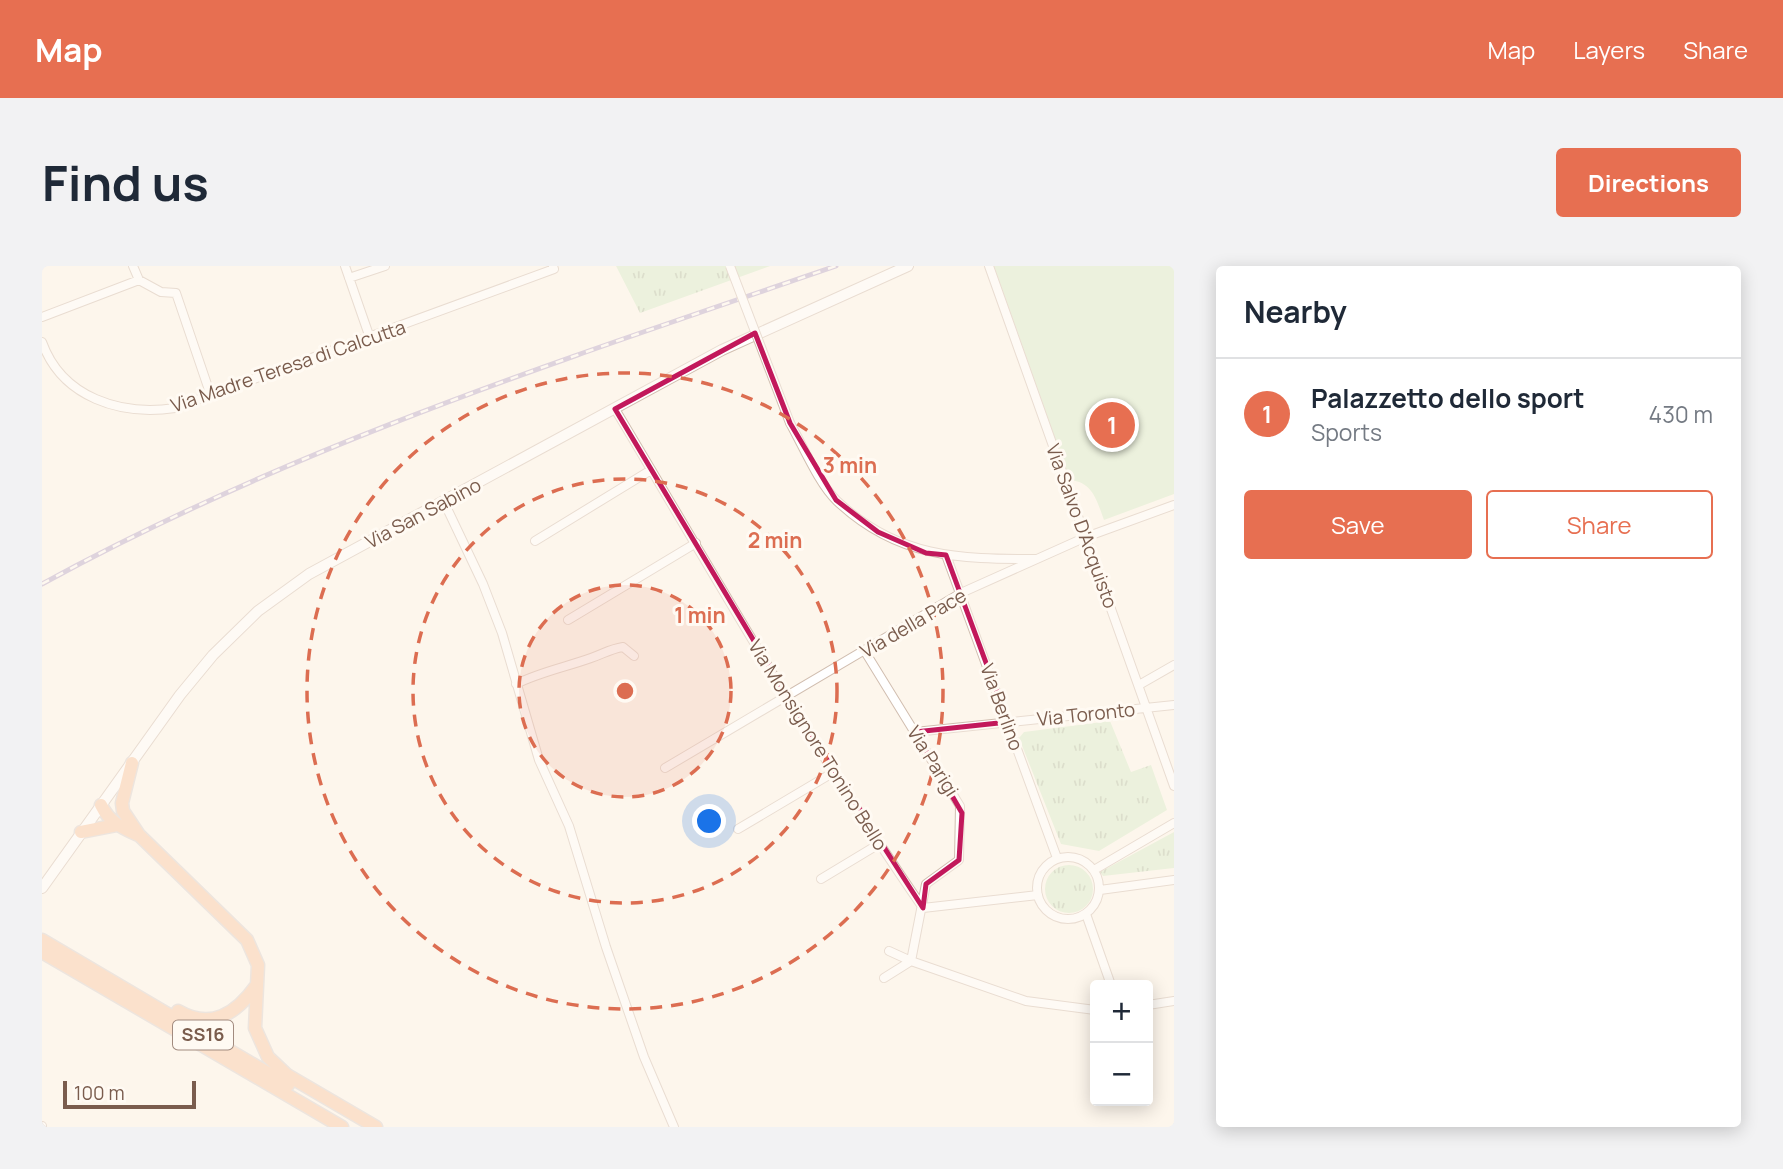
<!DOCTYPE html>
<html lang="en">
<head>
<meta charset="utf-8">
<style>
  body { margin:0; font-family:Manrope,sans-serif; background:#f2f2f3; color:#1f2937 }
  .controls { position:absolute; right:21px; bottom:21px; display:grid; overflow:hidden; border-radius:7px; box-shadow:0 4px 18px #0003 }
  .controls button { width:63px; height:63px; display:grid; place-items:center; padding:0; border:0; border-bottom:2px solid #e0e1e3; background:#fff; color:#1f2937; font:35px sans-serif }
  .scale { position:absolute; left:21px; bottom:18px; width:133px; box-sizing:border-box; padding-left:7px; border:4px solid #7a5c4d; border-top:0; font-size:19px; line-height:24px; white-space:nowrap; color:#7a5c4d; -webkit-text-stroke:5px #fffaf3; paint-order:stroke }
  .you { position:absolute; left:668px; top:556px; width:24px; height:24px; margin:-18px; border:5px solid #fff; border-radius:50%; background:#1a73e8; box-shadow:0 0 0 10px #1a73e833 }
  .badge { display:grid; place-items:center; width:46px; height:46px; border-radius:50%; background:#e76f51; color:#fff; font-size:23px; font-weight:700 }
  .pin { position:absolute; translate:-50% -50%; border:4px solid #fff; box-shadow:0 2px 7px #0006 }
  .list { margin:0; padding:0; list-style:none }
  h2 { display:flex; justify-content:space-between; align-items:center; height:91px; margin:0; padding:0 28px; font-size:30px }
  h2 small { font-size:23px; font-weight:400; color:#747a83 }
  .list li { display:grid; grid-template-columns:46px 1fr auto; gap:21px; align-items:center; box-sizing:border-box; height:112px; padding:0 28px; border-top:2px solid #e0e1e3 }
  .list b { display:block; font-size:26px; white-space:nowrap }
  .list p { margin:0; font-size:23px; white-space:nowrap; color:#747a83 }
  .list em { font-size:23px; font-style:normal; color:#747a83 }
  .actions { display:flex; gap:14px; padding:21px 28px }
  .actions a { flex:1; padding:16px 0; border:2px solid #e76f51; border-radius:7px; text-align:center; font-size:24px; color:#e76f51 }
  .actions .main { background:#e76f51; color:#fff }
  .map { position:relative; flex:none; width:1132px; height:861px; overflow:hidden; border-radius:7px }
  header { display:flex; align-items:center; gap:42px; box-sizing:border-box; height:98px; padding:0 35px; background:#e76f51; color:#fff }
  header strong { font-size:33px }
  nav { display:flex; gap:38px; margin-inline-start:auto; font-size:24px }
  .intro { display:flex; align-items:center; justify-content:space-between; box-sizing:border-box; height:168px; padding:0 42px }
  h1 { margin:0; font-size:49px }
  .button { padding:18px 32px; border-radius:7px; background:#e76f51; color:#fff; font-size:24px; font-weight:700 }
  main { display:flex; gap:42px; padding:0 42px }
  aside { flex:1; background:#fff; border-radius:7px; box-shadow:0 4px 18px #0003 }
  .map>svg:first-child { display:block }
  .grass { fill:url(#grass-tufts) }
  .pitch { fill:#d8ecc9 }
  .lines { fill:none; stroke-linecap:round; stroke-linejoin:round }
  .minor-casing { stroke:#d1beb0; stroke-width:10 }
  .tertiary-casing { stroke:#d1beb0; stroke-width:12 }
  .trunk-casing { stroke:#dad1cd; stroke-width:15 }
  .minor { stroke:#fff; stroke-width:8 }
  .tertiary { stroke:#fff; stroke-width:10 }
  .trunk { stroke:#f9c8a4; stroke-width:12 }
  .rail-casing { stroke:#b9a8c9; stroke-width:5 }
  .rail { stroke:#fffaf3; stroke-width:2.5; stroke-dasharray:8; stroke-linecap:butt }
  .minor-bridge-casing { stroke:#d1beb0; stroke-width:10; stroke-linecap:butt }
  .minor-bridge { stroke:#fff; stroke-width:8 }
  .marked { fill:none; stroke:#c2185b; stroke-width:5; stroke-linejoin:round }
  .ring { fill:none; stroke:#dc6d51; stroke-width:3.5; stroke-dasharray:12 9 }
  .labels { text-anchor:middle; stroke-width:6; stroke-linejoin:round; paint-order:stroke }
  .shield { fill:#fffaf3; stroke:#a28b7f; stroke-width:2 }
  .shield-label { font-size:18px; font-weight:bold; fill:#7a5c4d }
  .street-label { font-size:19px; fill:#7a5c4d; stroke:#fffaf3 }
  .centre { fill:#dc6d51; stroke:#fffaf3; stroke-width:3.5 }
  .ring-label { font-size:21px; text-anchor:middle; font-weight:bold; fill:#dc6d51; stroke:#fffaf3; stroke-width:6; stroke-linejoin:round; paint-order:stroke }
</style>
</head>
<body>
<header>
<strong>Map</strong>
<nav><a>Map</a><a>Layers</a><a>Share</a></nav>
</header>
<div class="intro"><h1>Find us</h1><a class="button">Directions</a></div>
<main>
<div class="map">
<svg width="1132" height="861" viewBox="0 0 1132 861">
  <defs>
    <pattern id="grass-tufts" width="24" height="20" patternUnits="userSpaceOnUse" patternTransform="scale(1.75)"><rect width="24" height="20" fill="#d8ecc9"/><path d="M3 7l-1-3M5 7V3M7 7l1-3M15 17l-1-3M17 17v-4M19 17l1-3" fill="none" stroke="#b4c2a5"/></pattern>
  </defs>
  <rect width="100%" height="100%" fill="#fdf6ec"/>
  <!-- grass -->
  <path class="grass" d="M574 0H728L598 47Z
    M1068 455 1089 506 1109 499 1125 544 1057 585 1019 578 977 472 982 466Z
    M1132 566V602L1061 610 1058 606Z
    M1003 623a24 24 0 1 1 48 0a24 24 0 1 1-48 0Z"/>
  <!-- pitch -->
  <path class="pitch" d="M952 0H1132V228L1062 254C1055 235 1051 216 1028 214Z"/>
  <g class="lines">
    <!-- minor casing -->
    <g class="minor-casing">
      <path id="minor" d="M91 0 97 14 119 26 134 27 169 130
        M303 0 328 72
        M947 0 1132 520
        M307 12 343 0
        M0 51 97 14
        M0 76C20 132 79 150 133 142L512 3 511 0
        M573 143C673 310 770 481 881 642L996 629
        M748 157C761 180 777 218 795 235 855 292 917 293 994 293
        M402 236 441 318 460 367 497 494 527 560 564 681 602 791 632 861
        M493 275 609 204
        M904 289 1015 592
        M526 354 654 277
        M822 384 918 540 917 594 884 618 869 695 984 735 1053 744
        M474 418C498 406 524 401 549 392 561 388 568 383 581 381L592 390
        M1097 419 1132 399
        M873 466 1132 439
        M623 502 919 327 1044 271 1132 239
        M696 563 792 506
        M995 622a31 31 0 1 1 62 0a31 31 0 1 1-62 0Z
        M1052 604 1132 557
        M779 613 837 578
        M1058 624 1132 614
        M1044 648 1069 719
        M842 712 869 695 847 685
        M1106 739 1132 735
        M0 860V861"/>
    </g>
    <!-- tertiary casing -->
    <g class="tertiary-casing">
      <path id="tertiary" d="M0 622 138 429 171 389 216 345 267 308 680 84 866 0"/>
    </g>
    <!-- trunk casing -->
    <g class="trunk-casing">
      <path id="trunk" d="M90 497 80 537 81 545 97 569 205 674 216 699 213 762 226 791 245 809 334 861
        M59 539C67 556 80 562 96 569
        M39 566 75 559
        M0 674 246 819
        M0 686 300 861
        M136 745C169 764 194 748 214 720"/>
    </g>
    <!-- minor -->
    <use href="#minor" class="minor"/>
    <!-- tertiary -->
    <use href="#tertiary" class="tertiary"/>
    <!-- trunk -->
    <use href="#trunk" class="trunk"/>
    <!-- rail casing -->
    <g class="rail-casing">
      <path id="rail" d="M0 318C252 180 523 93 794 0"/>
    </g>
    <!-- rail -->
    <use href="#rail" class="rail"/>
    <!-- minor-bridge casing -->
    <g class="minor-bridge-casing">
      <path id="minor-bridge" d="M688 0 748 157"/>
    </g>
    <!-- minor-bridge -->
    <use href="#minor-bridge" class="minor-bridge"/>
  </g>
  <!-- marked area -->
  <path d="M0 0H1132V861H0ZM713 67 748 157 794 234 836 266 884 287 904 289 966 456 873 466 920 547 917 594 884 618 881 642 745 430 573 143Z" fill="#fdf6ec" fill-opacity=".55" fill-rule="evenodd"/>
  <path class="marked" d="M713 67 748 157 794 234 836 266 884 287 904 289 966 456 873 466 920 547 917 594 884 618 881 642 745 430 573 143Z"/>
  <!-- distance rings -->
  <circle cx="583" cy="425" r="106" fill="#dc6d51" fill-opacity=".12"/>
  <g class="ring">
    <circle cx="583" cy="425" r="106"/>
    <circle cx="583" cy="425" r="212"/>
    <circle cx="583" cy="425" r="318"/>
  </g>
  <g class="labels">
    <!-- shield labels -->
    <rect class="shield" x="131" y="754.5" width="60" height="29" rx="5"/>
    <g class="shield-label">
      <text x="161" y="775">SS16</text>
    </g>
    <!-- street labels -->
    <g class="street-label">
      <text transform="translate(246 100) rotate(-19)" y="7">Via Madre Teresa di Calcutta</text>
      <text transform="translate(381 247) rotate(-28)" y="7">Via San Sabino</text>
      <text transform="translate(1040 260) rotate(70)" y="7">Via Salvo D'Acquisto</text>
      <text transform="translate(871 357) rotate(-30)" y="7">Via della Pace</text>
      <text transform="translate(960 441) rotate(70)" y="7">Via Berlino</text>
      <text transform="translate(1044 448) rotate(-6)" y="7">Via Toronto</text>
      <text transform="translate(776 479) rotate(58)" y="7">Via Monsignore Tonino Bello</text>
      <text transform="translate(891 495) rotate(58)" y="7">Via Parigi</text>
    </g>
  </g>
  <circle cx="583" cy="425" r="10" class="centre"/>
  <g class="ring-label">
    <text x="808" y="207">3 min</text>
    <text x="733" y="282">2 min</text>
    <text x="658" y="357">1 min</text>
  </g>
</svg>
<div class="controls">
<button>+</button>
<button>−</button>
</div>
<div class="scale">100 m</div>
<div class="you"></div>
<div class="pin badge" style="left:1070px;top:159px">1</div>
</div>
<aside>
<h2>Nearby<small></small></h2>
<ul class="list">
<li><span class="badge">1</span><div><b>Palazzetto dello sport</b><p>Sports</p></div><em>430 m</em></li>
</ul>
<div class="actions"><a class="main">Save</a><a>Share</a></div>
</aside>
</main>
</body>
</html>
